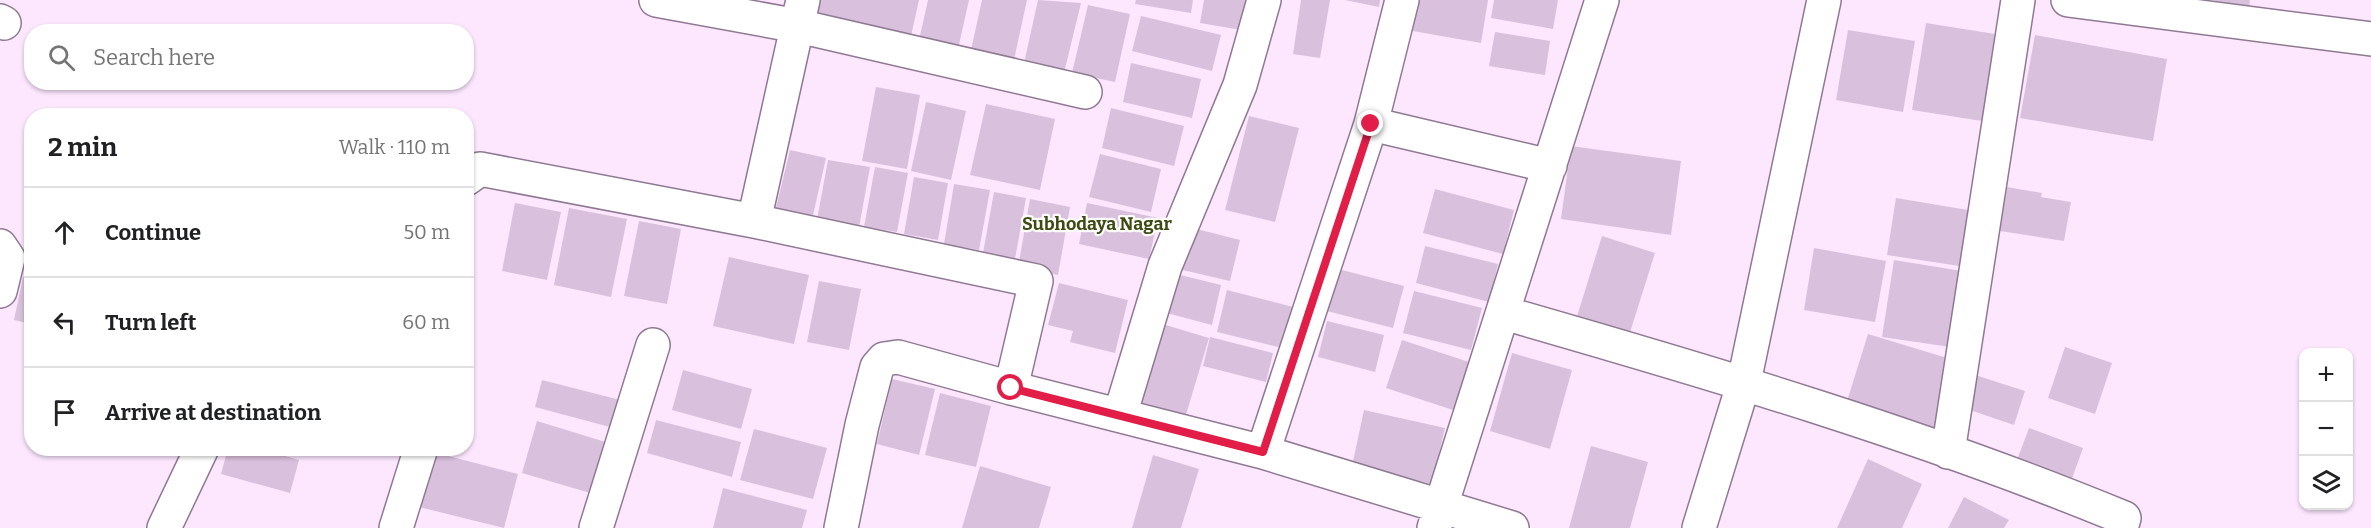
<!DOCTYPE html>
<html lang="en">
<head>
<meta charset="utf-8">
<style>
  body { margin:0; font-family:Bitter,serif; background:#f2f2f2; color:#202124 }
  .controls { position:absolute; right:18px; bottom:18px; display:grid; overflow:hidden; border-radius:12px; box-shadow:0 2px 4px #0004 }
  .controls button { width:54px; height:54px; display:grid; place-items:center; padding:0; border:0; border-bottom:2px solid #e0e0e0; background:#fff; color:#202124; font:30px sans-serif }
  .stop { position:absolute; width:18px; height:18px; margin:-14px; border:4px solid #e11d48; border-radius:50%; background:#fff }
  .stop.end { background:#e11d48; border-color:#fff; box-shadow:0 2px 6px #0008 }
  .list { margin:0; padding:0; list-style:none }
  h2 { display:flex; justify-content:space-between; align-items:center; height:78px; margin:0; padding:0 24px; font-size:26px }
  h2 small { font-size:20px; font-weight:400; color:#757577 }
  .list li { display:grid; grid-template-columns:39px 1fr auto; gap:18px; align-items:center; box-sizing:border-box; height:90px; padding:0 24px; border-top:2px solid #e0e0e0 }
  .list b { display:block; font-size:22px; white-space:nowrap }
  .list em { font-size:20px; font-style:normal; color:#757577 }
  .icon { flex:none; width:33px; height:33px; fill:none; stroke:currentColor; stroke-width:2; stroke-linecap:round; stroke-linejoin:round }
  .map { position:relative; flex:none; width:2371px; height:528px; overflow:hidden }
  .search { position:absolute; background:#fff; box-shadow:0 2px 4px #0004; left:24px; top:24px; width:450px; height:66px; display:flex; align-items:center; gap:15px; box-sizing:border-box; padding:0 21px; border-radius:24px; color:#757577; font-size:22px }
  .panel { position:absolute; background:#fff; box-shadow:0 2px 4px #0004; left:24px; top:108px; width:450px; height:348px; border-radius:24px }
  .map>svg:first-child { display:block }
  .building { fill:#d9c1dd }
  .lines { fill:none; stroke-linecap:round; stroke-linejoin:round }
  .minor-casing { stroke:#8f7993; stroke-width:36 }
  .minor { stroke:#fff; stroke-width:33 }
  .route { stroke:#e11d48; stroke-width:8 }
  .labels { text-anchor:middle; stroke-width:4.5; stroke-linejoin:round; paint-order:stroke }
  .neighbourhood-label { font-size:18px; font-weight:bold; fill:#3d4a12; stroke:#fcfcfc }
</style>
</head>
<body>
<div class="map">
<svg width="2371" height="528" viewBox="0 0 2371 528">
  <rect width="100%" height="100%" fill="#fce7ff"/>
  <!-- building -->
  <path class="building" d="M816 0H919L909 45 811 22Z
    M928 0H969L956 58 917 49Z
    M982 0H1027L1012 69 969 59Z
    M1038 0 1081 3 1064 73 1024 63Z
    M1136 0H1193L1191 13 1135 4Z
    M1204 0H1253L1247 31 1200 23Z
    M1301 0H1330L1320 58 1293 54Z
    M1345 0H1380L1379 7Z
    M1412 0H1488L1481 43 1407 30Z
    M1494 0H1558L1553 29 1491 18Z
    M2211 0H2250L2249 7Z
    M1088 5 1130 14 1115 82 1072 73Z
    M1141 16 1221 35 1212 71 1132 51Z
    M1926 23 1995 34 1982 121 1912 110Z
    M1848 30 1915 41 1903 112 1836 100Z
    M1495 32 1550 41 1545 75 1489 66Z
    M2035 35 2167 59 2153 141 2020 118Z
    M1131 63 1201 79 1192 118 1123 102Z
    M876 87 920 95 907 169 862 161Z
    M926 102 966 111 951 180 911 171Z
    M986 104 1055 119 1040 190 970 175Z
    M1111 108 1184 126 1174 166 1102 148Z
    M1249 116 1299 128 1275 222 1225 210Z
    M1571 146 1681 161 1671 235 1561 219Z
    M790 150 826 158 811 224 774 216Z
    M1100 154 1161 169 1151 212 1089 197Z
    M828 160 870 167 858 233 816 225Z
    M875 167 908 173 897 232 864 227Z
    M914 177 948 183 938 240 904 234Z
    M954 184 990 190 979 250 944 244Z
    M2007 187 2042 193 2041 197 2071 202 2064 241 2000 231Z
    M1435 189 1514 210 1503 254 1423 233Z
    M994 192 1026 198 1015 259 983 253Z
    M1896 198 1974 211 1966 267 1887 255Z
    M1030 199 1070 207 1058 275 1018 268Z
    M515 203 561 212 547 280 502 271Z
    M1087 203 1158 218 1149 259 1079 244Z
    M569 208 627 219 611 297 554 285Z
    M639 221 681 229 667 304 624 296Z
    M1185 226 1240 240 1230 281 1174 268Z
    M1602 236 1655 253 1627 342 1574 326Z
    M1425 246 1498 264 1489 302 1416 283Z
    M1814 248 1886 261 1875 322 1804 310Z
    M729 257 809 275 794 344 713 326Z
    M1894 260 1968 272 1957 348 1882 337Z
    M1338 269 1404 286 1393 328 1327 311Z
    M1172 273 1221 285 1212 325 1163 312Z
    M23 277 32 279V324L14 320Z
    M819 281 861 289 849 350 807 342Z
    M1059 283 1128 300 1115 353 1070 342 1073 331 1048 325Z
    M1227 290 1293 307 1282 348 1217 332Z
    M1414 291 1482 308 1471 350 1403 333Z
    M1327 321 1384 335 1375 372 1318 357Z
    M1159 323 1209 338 1182 428 1132 413Z
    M1868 334 1957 361 1933 441 1843 414Z
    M1210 337 1273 353 1266 382 1203 366Z
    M1402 340 1475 364 1459 412 1386 388Z
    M2065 347 2112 363 2095 414 2048 398Z
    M1512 353 1572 370 1550 449 1490 431Z
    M683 370 752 389 741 429 672 410Z
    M1972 374 2025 391 2014 425 1961 407Z
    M892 379 935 389 919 455 877 444Z
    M542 380 628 402 621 430 535 407Z
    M940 393 991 406 976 467 925 455Z
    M1364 410 1445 428 1432 484 1352 466Z
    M656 420 741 442 732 477 647 453Z
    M537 421 612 444 597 495 522 473Z
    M2029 428 2083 448 2069 487 2014 468Z
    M754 429 827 448 813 499 740 480Z
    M1591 446 1648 462 1630 528H1569Z
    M228 448H257L299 460 290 493 221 474Z
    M429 451 518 474 504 528 415 506Z
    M1153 455 1199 469 1181 528H1132Z
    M1868 459 1922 484 1902 528H1837Z
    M980 466 1051 487 1039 528H962Z
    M723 488 807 510 802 528H713Z
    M1964 497 2009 520 2004 528H1948Z"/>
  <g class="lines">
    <!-- minor casing -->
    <g class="minor-casing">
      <path id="minor" d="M656 0 798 26 1085 92
        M2068 0 2371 39
        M0 21 4 23
        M1371 124 1550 166
        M466 179 480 169 754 221 1036 281 1011 388 1263 452 1512 528
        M754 221 803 0
        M0 246 8 258 0 291
        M1504 313C1713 373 1923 435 2124 518L2121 528
        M1120 415 1165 266 1240 85 1264 0
        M1263 452 1371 124 1402 0
        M1948 452 2018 0
        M164 528 202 448
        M396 528 421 448
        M596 528 653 345
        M841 528 862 425 877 367 884 359 898 357 1011 388
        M1434 528 1602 0
        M1699 528 1744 382 1824 0"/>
    </g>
    <!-- minor -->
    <use href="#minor" class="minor"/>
  </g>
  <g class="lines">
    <!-- route -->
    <path class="route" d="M1011 388 1263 452 1371 124"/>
  </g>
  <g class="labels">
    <!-- neighbourhood labels -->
    <g class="neighbourhood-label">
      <text x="1097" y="230">Subhodaya Nagar</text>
    </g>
  </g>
</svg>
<div class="controls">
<button>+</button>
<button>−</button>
<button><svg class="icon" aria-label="layers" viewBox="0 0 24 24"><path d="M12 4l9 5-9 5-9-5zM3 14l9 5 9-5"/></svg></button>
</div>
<div class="stop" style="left:1011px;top:388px"></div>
<div class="stop end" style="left:1371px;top:124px"></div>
<div class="search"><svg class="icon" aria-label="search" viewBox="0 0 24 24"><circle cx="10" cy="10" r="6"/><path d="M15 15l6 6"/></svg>Search here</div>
<section class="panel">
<h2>2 min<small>Walk · 110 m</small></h2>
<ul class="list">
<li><svg class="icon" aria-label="ahead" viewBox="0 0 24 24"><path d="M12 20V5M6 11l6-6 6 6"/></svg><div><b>Continue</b></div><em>50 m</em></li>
<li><svg class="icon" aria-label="left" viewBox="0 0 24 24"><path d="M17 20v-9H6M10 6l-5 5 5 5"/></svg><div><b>Turn left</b></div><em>60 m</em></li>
<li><svg class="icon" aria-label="arrive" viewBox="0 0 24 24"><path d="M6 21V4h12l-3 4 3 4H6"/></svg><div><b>Arrive at destination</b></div></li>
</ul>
</section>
</div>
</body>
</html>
